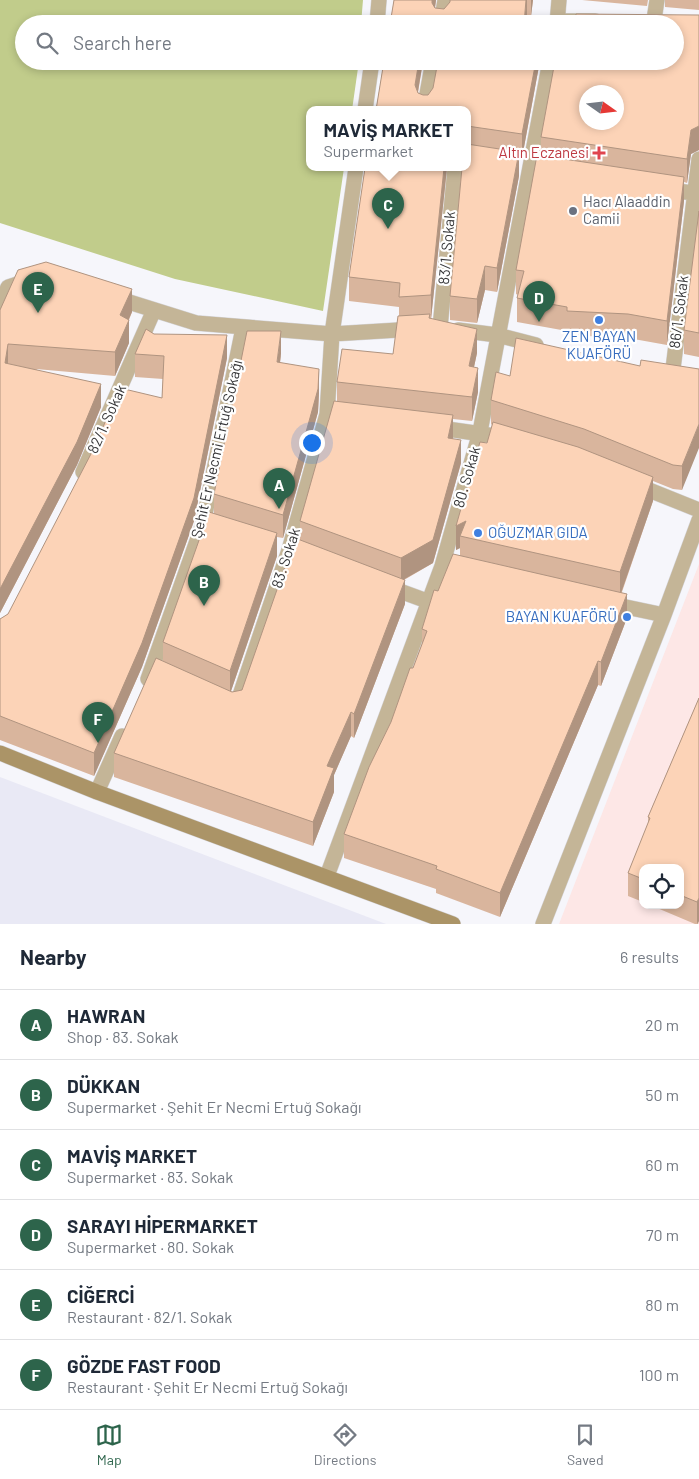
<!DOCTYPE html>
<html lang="en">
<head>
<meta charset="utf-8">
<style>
  body { margin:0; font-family:Barlow,sans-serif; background:#f2f2f3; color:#1f2937 }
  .controls { position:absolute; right:15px; bottom:15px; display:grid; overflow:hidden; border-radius:10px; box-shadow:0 2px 8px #0003 }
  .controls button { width:45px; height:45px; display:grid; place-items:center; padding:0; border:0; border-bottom:1px solid #e0e1e3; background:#fff; color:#1f2937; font:25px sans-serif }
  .compass { position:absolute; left:579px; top:85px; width:45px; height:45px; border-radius:50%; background:#fff; box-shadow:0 2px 8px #0003; rotate:104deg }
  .you { position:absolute; left:311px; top:442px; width:18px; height:18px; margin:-12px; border:4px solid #fff; border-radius:50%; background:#1a73e8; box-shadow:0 0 0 8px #1a73e833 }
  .badge { display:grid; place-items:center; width:32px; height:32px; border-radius:50%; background:#2d644b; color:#fff; font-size:16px; font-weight:700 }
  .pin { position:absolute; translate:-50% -41px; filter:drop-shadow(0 1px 2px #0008) }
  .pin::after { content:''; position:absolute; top:26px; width:18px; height:15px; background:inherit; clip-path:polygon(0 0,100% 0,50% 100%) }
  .popup { position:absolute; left:306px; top:106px; width:165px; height:65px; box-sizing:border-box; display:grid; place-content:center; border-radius:10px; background:#fff; filter:drop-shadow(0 1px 4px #0005); font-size:16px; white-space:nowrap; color:#747a83 }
  .popup b { font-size:19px; color:#1f2937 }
  .popup::after { content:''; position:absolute; left:50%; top:100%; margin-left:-10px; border:10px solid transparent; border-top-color:#fff }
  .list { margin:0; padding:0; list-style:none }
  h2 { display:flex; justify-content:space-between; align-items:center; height:65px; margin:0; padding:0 20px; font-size:21px }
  h2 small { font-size:16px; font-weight:400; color:#747a83 }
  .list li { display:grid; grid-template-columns:32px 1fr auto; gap:15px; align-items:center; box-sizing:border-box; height:70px; padding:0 20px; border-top:1px solid #e0e1e3 }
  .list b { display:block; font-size:19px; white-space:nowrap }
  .list p { margin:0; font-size:16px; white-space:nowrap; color:#747a83 }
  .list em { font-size:16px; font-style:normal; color:#747a83 }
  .icon { flex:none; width:28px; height:28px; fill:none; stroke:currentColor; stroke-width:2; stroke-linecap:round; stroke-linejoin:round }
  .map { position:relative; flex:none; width:699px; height:924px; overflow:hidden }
  .search { position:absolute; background:#fff; box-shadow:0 2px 8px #0003; left:15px; right:15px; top:15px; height:55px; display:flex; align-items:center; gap:12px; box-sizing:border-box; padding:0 18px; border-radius:28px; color:#747a83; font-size:19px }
  .sheet { height:485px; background:#fff }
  nav { display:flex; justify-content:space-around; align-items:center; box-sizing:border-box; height:70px; border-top:1px solid #e0e1e3; background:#fff; font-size:14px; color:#747a83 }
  nav a { display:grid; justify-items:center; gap:2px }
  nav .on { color:#2d644b }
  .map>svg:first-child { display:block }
  .built { fill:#e9e9f5 }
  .education { fill:#fde7e6; fill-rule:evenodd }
  .green { fill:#c1cc8b }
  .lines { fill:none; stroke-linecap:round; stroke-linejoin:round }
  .street-casing { stroke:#d4d4d8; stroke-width:16 }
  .secondary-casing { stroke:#d4d4d8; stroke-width:16 }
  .street { stroke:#c4b597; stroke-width:15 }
  .secondary { stroke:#ab9467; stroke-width:15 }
  .wall { fill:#d9b59d }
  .shaded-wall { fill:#b09480 }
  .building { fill:#fcd3b7; stroke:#b09480; fill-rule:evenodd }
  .health-dot { fill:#e0444e; stroke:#fff; stroke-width:2 }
  .worship-dot { fill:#6b7280; stroke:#fff; stroke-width:2 }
  .shop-dot { fill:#3f7fe0; stroke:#fff; stroke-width:2 }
  .labels { text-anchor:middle; stroke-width:4.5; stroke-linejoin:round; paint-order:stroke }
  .health-label { font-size:15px; fill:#be3a42; stroke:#fff; text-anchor:end }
  .worship-label { font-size:15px; fill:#5b616d; stroke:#fff; text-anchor:start }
  .street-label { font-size:15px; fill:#373739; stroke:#fff }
  .shop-label { font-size:15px; fill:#366cbe; stroke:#fff }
</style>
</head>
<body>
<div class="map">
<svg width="699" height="924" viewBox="0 0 699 924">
  <rect width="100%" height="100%" fill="#f6f6fb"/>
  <!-- built -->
  <path class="built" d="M0 777 386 924H0Z"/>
  <!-- education -->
  <path class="education" d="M699 564V924H559ZM643 868H680V905H643Z"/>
  <!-- green -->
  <path class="green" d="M0 0H363L361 24H24V61H359L352 110H309V168H344L323 311 175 279 0 223Z"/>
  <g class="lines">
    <!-- street casing -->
    <g class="street-casing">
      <path id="street" d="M654 20 657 0
        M558 21H595
        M377 24 379 0
        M441 24 445 0
        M557 24 559 0
        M365 110 372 61
        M424 110 433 61
        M666 189 699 194
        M113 297 196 323 332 334 415 329
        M0 307 8 287 29 280
        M440 328 455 168
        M458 330 497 335 536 345
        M672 377 699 159
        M433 427 489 435
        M83 472 154 310
        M634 484 699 510
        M386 586 427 601
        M607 603 664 615
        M148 679 203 524 243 328
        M233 705 236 707 289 550 327 414 332 334 356 168
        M97 792 122 736
        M327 876 442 566 480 432 550 61
        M543 924 664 615 699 520"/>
    </g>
    <!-- secondary casing -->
    <g class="secondary-casing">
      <path id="secondary" d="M0 753 97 792 453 924"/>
    </g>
    <!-- street -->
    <use href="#street" class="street"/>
    <!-- secondary -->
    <use href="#secondary" class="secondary"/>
  </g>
  <!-- wall -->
  <path class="wall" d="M394 0H436L435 7V8L444 9 450 2V0H533L531 16H527L526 24H390Z
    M582 0H648L647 6Z
    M665 0H699V10L665 7Z
    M699 15V150L691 154 687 183 684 182V201L667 345 628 338 567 335V331L517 322V298L518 295 516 294V270L541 156V137Z
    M384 61H423L418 93 423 95H428L539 61V66L522 158 519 157V176L497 292 485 290 477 323 450 320V296L467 110H376Z
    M365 168H447L431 319 477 353 474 367 478 392 472 421 453 419V439L461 463 433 563 404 580 405 604 354 738 351 736 334 775V792L313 846 114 777V753L163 661V642L214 514V494L281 354 280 363 319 393 318 412 283 538 277 537V556L231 691 232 692 242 690 300 540V521L337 401V382L393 354 399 316V307L349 301V277Z
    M699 211V357L684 354V330Z
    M0 310 132 312 129 320V343L115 376 36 369 101 407 77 465 0 613Z
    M154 334 227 358 194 521 142 667 94 776 0 740V619L8 614 162 398 163 379 135 377V354Z
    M640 366 699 369 682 490 673 489 653 481V501L622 592 627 618 601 686 598 685 500 917 436 893V889L344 858V834L391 722 413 668 422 643V629L438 591 460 556V548L456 550V526L487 443 492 425 491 424V400L510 376Z
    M699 698V921L698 924H695L650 905H680V868H643V902L628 896V873L648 824V817Z"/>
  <!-- shaded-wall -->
  <path class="shaded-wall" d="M432 0H436L433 24Z
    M526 0H527V16L526 24H524Z
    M531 0H533L531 16Z
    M419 61H423L415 109V85Z
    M536 61H539V66L522 158V134Z
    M467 126H468V150H467Z
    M699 126V150L691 154 687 183V159L691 130Z
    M519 152V176L497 292V268Z
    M444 168H447L431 319V295Z
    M684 177V201L667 345V321Z
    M485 266V290L477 323V299Z
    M132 289V312L120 338V315Z
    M129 320V343L115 376V352Z
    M477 329V353L469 390V366Z
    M281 331V354L277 386V362Z
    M227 335V358L194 521 142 667 94 776V753Z
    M8 344V367L5 363Z
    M478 368V392L472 421V397Z
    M319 369V393L318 412 283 538V515Z
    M101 384V407L77 465 0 613V589Z
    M453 415V438L448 461V438Z
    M699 424V448L682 490V466Z
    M461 440V463L433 563 401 581V558Z
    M653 477V501L620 596V572Z
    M466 521 460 536V548L456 550V526Z
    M277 533V556L230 694V671Z
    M405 580V604L354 738V714Z
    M627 594V618L601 686V662Z
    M598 661V685L500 917V893Z
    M351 712V736L334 775V792L313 846V822L327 766Z
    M699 898V921L697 924V902Z"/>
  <!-- building -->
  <path class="building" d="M394 0H432V3L435 8 444 9 450 2V0H526L524 24H390Z
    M576 14 699 15V126L691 130 687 159 541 137 555 61H675V24H575ZM586 92H616V122H586Z
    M384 61H419L415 85 418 93 423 95H428L433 88 438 61H536L522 134 467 126V110H376Z
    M467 144 519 152 497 268 485 266 477 299 450 296 462 168H467Z
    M537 155 684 177 667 321 628 314 567 311V307L517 298 524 271 516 270Z
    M365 168H444L431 295 399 297 400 283 349 277Z
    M699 211V333L684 330Z
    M46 262 132 289 120 315 129 320 115 352 8 344 5 363 101 384 77 442 0 589V310L18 270Z
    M430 314 429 318 477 329 469 366 478 368 472 397 337 382 342 349 393 354 398 316Z
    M146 329 154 334 227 335 194 498 142 643 94 753 0 716V619L8 614 93 450 120 388 162 398 164 356 135 354Z
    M247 331H281L277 362 319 369 318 389 283 515 214 494Z
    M516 338 640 366 641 360 699 369V424L682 466 673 465 584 429 491 400 496 372 510 376Z
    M334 401 453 415 448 438 461 440 433 540 401 558 300 521Z
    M493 422 578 447 653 477 620 572 460 536 466 521 456 526 480 442 487 443Z
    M209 512 277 533 230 671 163 642Z
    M295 538 405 580 354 714 351 712 327 766 334 768 313 822 114 753 156 658 232 692 242 690Z
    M453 554 627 594 601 662 598 661 500 893 436 869 437 866 344 834 369 767 391 722 410 668H413L427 631 422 629 434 590 438 591Z
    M699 698V898L697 902 680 895V868H643V879L628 873 650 818 648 817Z"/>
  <!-- markers -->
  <path class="health-dot" d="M596.5 145.5h5v5h5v5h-5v5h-5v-5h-5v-5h5z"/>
  <circle class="worship-dot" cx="573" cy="211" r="5"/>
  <g class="shop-dot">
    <circle cx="599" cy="320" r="5"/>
    <circle cx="478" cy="533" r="5"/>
    <circle cx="627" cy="617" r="5"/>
  </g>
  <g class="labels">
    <!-- health labels -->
    <g class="health-label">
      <text x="589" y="158">Altın Eczanesi</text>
    </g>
    <!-- worship labels -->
    <g class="worship-label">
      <text x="583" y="207">Hacı Alaaddin<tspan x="583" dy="17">Camii</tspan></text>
    </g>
    <!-- street labels -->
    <g class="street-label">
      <text transform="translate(447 248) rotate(-85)" y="5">83/1. Sokak</text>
      <text transform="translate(679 312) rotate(-83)" y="5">86/1. Sokak</text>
      <text transform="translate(107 419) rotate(-66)" y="5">82/1. Sokak</text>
      <text transform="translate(217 449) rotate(-77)" y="5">Şehit Er Necmi Ertuğ Sokağı</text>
      <text transform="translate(467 477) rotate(-74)" y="5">80. Sokak</text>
      <text transform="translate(286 558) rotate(-72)" y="5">83. Sokak</text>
    </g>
    <!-- shop labels -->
    <g class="shop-label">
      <text x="599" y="342">ZEN BAYAN<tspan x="599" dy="17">KUAFÖRÜ</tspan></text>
      <text x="488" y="538" text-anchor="start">OĞUZMAR GIDA</text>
      <text x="617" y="622" text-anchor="end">BAYAN KUAFÖRÜ</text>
    </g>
  </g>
</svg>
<div class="controls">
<button><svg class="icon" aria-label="locate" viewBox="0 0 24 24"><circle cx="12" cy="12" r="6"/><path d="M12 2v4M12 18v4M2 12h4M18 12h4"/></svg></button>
</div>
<svg class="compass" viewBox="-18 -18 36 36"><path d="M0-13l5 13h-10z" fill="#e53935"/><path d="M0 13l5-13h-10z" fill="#747a83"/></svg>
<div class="you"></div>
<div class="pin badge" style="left:279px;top:509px">A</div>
<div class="pin badge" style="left:204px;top:606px">B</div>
<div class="pin badge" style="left:388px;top:229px">C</div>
<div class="popup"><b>MAVİŞ MARKET</b>Supermarket</div>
<div class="pin badge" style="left:539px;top:322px">D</div>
<div class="pin badge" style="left:38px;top:313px">E</div>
<div class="pin badge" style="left:98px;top:743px">F</div>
<div class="search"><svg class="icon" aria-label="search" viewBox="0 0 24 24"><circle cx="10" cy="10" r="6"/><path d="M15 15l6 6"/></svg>Search here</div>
</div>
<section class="sheet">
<h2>Nearby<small>6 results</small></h2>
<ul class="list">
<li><span class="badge">A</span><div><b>HAWRAN</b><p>Shop · 83. Sokak</p></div><em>20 m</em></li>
<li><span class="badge">B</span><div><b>DÜKKAN</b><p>Supermarket · Şehit Er Necmi Ertuğ Sokağı</p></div><em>50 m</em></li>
<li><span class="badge">C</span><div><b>MAVİŞ MARKET</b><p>Supermarket · 83. Sokak</p></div><em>60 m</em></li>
<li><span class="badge">D</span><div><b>SARAYI HİPERMARKET</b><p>Supermarket · 80. Sokak</p></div><em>70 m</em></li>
<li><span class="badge">E</span><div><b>CİĞERCİ</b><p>Restaurant · 82/1. Sokak</p></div><em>80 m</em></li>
<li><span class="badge">F</span><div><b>GÖZDE FAST FOOD</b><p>Restaurant · Şehit Er Necmi Ertuğ Sokağı</p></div><em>100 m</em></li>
</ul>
</section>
<nav>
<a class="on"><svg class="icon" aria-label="map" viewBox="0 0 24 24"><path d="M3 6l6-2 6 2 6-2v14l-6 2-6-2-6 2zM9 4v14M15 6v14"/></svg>Map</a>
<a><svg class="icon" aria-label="directions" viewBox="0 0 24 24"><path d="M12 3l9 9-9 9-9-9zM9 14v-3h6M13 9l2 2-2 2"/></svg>Directions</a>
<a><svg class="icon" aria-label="saved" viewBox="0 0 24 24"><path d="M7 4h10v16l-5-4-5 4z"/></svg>Saved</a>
</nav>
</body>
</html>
